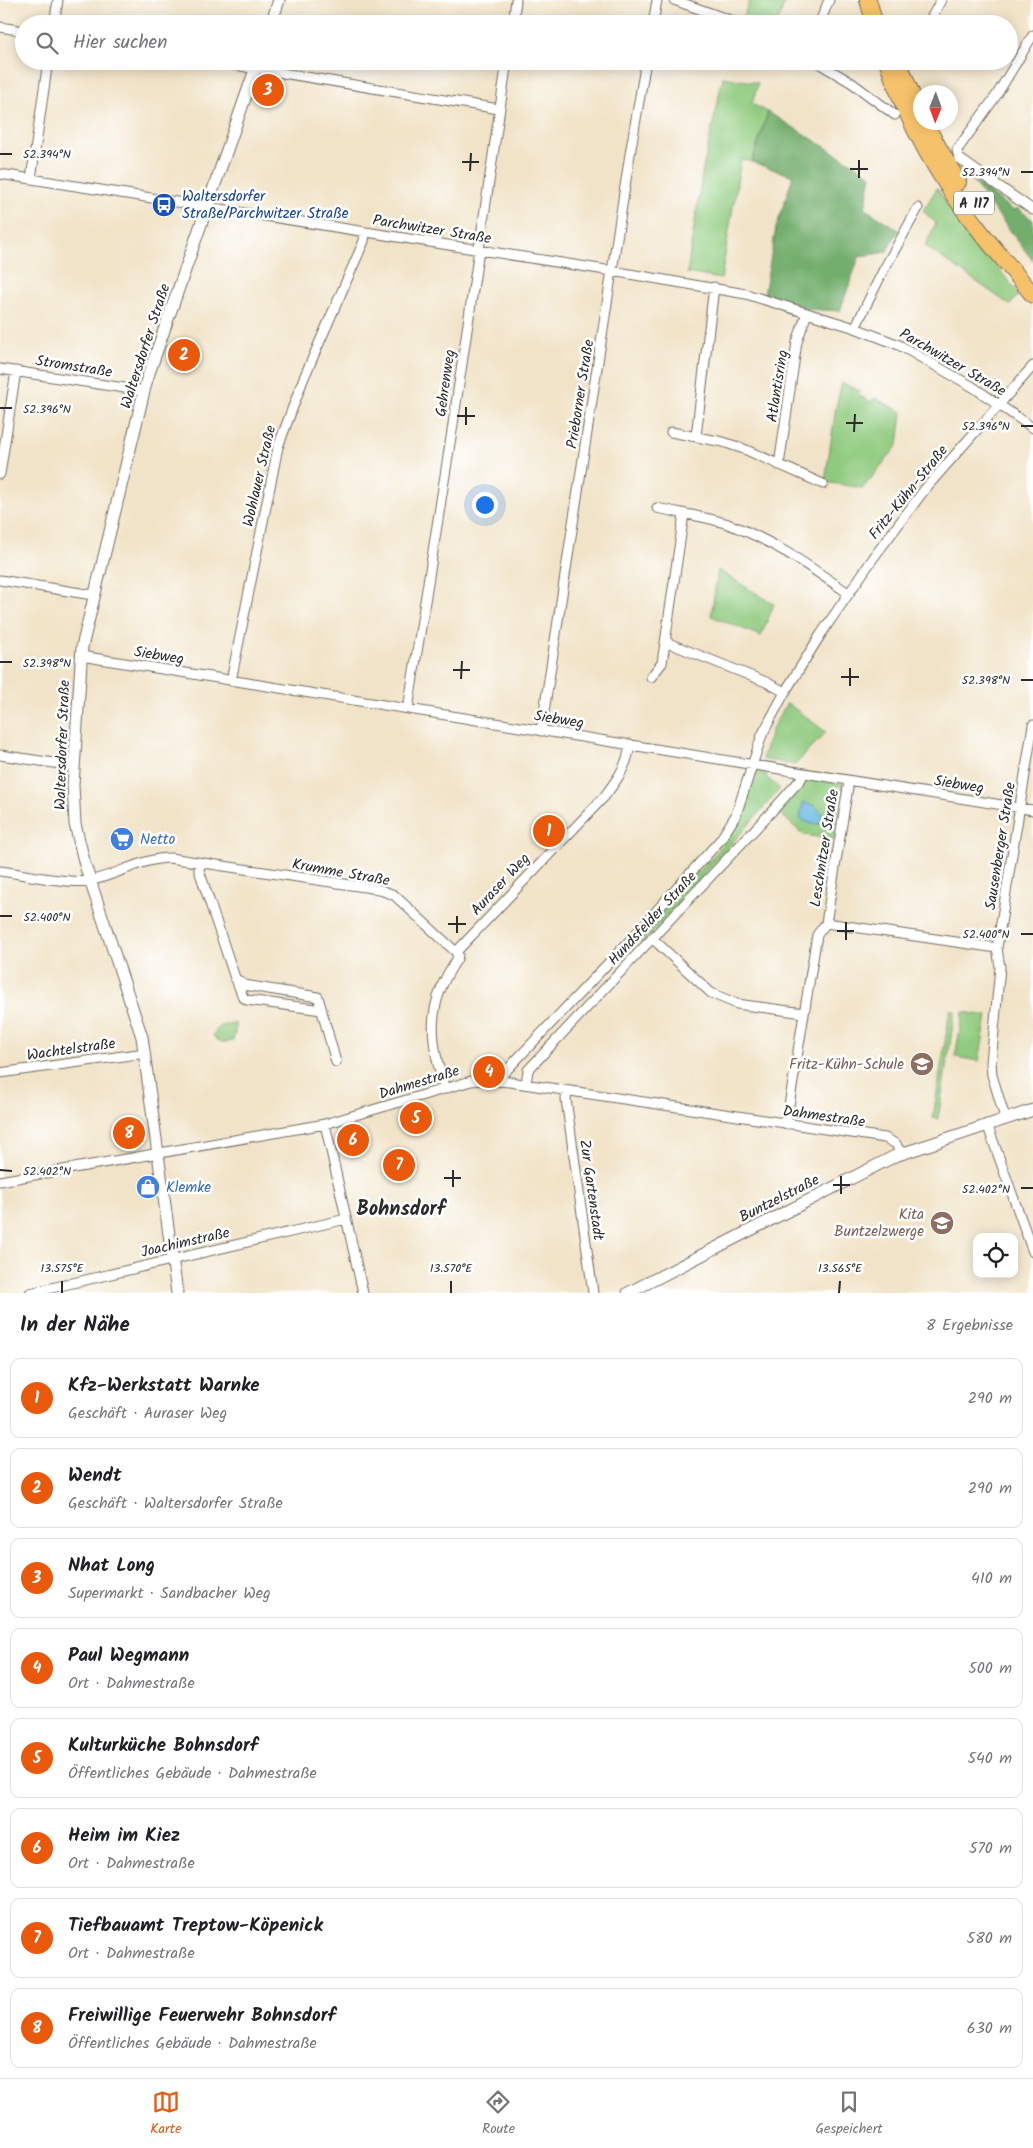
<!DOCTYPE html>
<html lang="de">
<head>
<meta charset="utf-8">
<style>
  body { margin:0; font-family:Kalam,sans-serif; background:#f2f2f2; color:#202124 }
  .controls { position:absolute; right:15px; bottom:15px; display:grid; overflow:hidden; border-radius:10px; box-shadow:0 2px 12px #0003 }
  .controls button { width:45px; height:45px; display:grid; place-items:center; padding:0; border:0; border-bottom:1px solid #e0e0e0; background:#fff; color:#202124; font:25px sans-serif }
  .compass { position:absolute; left:913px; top:85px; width:45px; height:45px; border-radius:50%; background:#fff; box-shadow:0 2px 12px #0003; rotate:181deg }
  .you { position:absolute; left:484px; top:504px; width:18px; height:18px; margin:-12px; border:4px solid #fff; border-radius:50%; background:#1a73e8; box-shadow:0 0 0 8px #1a73e833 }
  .badge { display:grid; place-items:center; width:32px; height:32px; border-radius:50%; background:#ea580c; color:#fff; font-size:16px; font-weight:700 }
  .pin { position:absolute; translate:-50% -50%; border:2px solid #fff; box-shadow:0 1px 5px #0006 }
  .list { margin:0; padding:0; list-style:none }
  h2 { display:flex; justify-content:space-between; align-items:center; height:65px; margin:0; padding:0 20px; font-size:21px }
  h2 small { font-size:16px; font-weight:400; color:#757577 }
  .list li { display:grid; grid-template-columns:32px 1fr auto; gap:15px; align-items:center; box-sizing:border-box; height:80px; margin:0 10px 10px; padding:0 10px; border:1px solid #e0e0e0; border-radius:10px }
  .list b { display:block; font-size:19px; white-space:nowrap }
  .list p { margin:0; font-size:16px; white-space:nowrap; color:#757577 }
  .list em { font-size:16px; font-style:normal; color:#757577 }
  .icon { flex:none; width:28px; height:28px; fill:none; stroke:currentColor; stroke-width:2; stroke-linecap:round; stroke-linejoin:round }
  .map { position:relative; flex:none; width:1033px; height:1293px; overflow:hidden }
  .search { position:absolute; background:#fff; box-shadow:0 2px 12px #0003; left:15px; right:15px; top:15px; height:55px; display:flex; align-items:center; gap:12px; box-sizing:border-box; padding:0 18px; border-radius:28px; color:#757577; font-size:19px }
  .sheet { height:785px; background:#fff }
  nav { display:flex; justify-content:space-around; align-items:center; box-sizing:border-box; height:70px; border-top:1px solid #e0e0e0; background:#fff; font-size:14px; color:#757577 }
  nav a { display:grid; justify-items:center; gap:2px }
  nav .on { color:#ea580c }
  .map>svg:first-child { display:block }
  .green { fill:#8fca7e; stroke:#5d7a54 }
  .forest { fill:#73ae6d; stroke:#4f6c4c }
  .water { fill:#67b6e1; stroke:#497086 }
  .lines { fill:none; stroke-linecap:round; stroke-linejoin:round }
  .minor-casing { stroke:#706b62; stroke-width:11 }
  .tertiary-casing { stroke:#706b62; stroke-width:13 }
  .motorway-casing { stroke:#706b62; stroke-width:18 }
  .minor { stroke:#fff; stroke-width:9 }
  .tertiary { stroke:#fff; stroke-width:11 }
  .motorway { stroke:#f5c16b; stroke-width:16 }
  .ticks { fill:none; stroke:#2b2b2b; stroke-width:2 }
  .labels { text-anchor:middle; stroke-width:5; stroke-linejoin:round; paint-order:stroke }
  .shield { fill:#fff; stroke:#6b6b6b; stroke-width:1 }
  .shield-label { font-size:14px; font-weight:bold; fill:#2b2b2b }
  .transit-label { font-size:15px; fill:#164399; stroke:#fff; text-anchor:start }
  .street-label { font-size:15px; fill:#2b2b2b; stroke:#fff }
  .shop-label { font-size:15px; fill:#366cbe; stroke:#fff; text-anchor:start }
  .education-label { font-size:15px; fill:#785e54; stroke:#fff; text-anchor:end }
  .district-label { font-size:20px; font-weight:bold; fill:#2b2b2b; stroke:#fff }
  .ticks-label { font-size:12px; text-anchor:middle; fill:#2b2b2b; stroke:#fff; stroke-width:5; stroke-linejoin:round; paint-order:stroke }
</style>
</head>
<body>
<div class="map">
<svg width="1033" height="1293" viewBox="0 0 1033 1293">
  <rect width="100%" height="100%" fill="#fff"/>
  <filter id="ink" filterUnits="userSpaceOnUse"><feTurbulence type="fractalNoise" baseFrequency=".02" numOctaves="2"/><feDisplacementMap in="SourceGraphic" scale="10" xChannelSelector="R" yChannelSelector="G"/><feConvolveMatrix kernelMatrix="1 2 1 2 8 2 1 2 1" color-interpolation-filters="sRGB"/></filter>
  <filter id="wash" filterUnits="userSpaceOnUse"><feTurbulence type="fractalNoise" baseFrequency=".0096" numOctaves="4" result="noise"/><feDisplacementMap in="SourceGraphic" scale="20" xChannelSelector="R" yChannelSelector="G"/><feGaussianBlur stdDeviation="1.12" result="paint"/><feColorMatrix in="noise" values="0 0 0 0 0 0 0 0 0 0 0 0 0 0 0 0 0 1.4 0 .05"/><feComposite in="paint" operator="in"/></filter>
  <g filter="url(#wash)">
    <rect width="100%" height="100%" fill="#f1e3c7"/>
    <!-- green -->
    <path class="green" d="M750 0H786L777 24H759L743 17Z
      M723 77 758 83 752 104 768 112 752 162 741 159 721 279 687 273 703 169Z
      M937 188 955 215 1019 294 1010 305 925 246 936 223 923 211Z
      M842 383 860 391 858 394 870 402 875 398 902 412 898 445 863 488 825 482 836 407Z
      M718 570 774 604 761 636 711 616Z
      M787 703 826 732 795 765 762 759 772 729Z
      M755 770 767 774 766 777 780 789 642 944 635 937 717 852 736 818Z
      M809 779 843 784 834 839 804 835 778 812Z
      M950 1010 955 1011 938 1119 933 1118Z
      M963 1012 987 1016 979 1061 955 1057Z
      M235 1023V1035L232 1041C224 1043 218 1043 213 1035 219 1025 224 1024 235 1023Z"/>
    <!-- forest -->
    <path class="forest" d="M768 112 871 175 865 209 899 230 886 252 859 257 840 311 806 309 764 295 776 228 793 176 752 162Z
      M971 179 1014 211 1017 208 1033 220V261Z"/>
    <!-- water -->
    <path class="water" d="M803 802 815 806 823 814 820 824H811L800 819Z"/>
  </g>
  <g filter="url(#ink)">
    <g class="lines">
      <!-- minor casing -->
      <g class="minor-casing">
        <path id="minor" d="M674 0 741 24
          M54 24 58 0
          M513 24 516 0
          M653 24 657 0
          M819 24 829 0
          M928 24 941 0
          M0 27 24 31
          M1033 35 996 96 957 150 959 158 964 162 1033 210
          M210 61 499 109
          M815 61 852 83 895 115
          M0 174 612 271 746 294 855 328 899 345 973 387 1033 428
          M31 179 48 61
          M855 328 883 271 918 208
          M0 369 144 391
          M671 432 723 442 744 449 823 484
          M696 436 714 287
          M779 465 797 342 807 313
          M0 474 16 371
          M657 508C679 513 703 516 725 523 771 539 809 566 848 593
          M0 580 93 595
          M666 642 766 682 785 692
          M81 656 1033 810
          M651 677 662 663 684 514
          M231 681 278 447 303 380 364 241 365 232
          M408 709 452 431 507 61
          M541 731 630 154 646 61
          M0 755 74 766
          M200 863 199 870 235 978 244 985 318 997 336 1062
          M0 871C23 874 68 884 88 881 116 876 142 858 170 858L378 889 394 895 456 952
          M826 923 997 948
          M652 938 711 993 737 1004 804 1013
          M236 979 243 997 247 1000 322 1010
          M0 1073 145 1053
          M502 1081 503 1074 633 937 721 839 736 815 762 735 785 692 821 634 874 557 925 489 1033 366
          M526 1084 528 1070 774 809 801 779 803 773
          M445 1089C429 1039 426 1004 457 959L458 955 456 952 604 797C617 780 628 765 630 744
          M567 1091 566 1099 593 1293
          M1005 1118 992 1075 991 1063 1000 967 997 948 1033 725
          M325 1124 363 1293
          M786 1124 817 935 826 923 849 781
          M987 1124 1033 1252
          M0 1181 325 1124 471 1081 481 1080 510 1082 885 1138 896 1144 901 1154
          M30 1293 346 1219"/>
      </g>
      <!-- tertiary casing -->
      <g class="tertiary-casing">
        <path id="tertiary" d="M271 24 279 0
          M177 1293 142 1037 85 865 75 824 73 785 82 647 147 379 258 61
          M628 1293 895 1156 1033 1110"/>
      </g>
      <!-- motorway casing -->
      <g class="motorway-casing">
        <path id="motorway" d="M868 0 875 24
          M887 61C908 125 942 184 984 236 1000 256 1017 275 1033 295
          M898 61 920 115
          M924 122 958 182"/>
      </g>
      <!-- minor -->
      <use href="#minor" class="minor"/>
      <!-- tertiary -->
      <use href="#tertiary" class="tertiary"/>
      <!-- motorway -->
      <use href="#motorway" class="motorway"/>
    </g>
  </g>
  <!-- ticks -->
  <path class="ticks" d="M0 154H12M462 162H479M850 169H868M470 171 471 153M1021 172H1033M859 178V160M0 408H12M457 416H475M846 423H863M466 425V407M1021 426H1033M854 432 855 414M0 662H12M453 670H470M841 677H859M461 679 462 661M1021 680H1033M850 686V668M0 916H12M448 924H466M837 931H854M457 933V916M1021 934H1033M846 940V922M0 1170 12 1171M444 1178H461M833 1185H850M453 1187V1170M1021 1188H1033M841 1194V1176M62 1293V1281M451 1293V1281M839 1293 840 1281"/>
  <!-- icons -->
  <defs>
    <g id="bus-disc" transform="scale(1.25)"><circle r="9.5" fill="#1a4fb4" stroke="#fff"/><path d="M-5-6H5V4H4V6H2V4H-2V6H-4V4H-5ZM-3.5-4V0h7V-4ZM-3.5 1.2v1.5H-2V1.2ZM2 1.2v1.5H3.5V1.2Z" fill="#fff"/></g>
    <g id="supermarket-disc" transform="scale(1.25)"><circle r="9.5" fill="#3f7fe0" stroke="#fff"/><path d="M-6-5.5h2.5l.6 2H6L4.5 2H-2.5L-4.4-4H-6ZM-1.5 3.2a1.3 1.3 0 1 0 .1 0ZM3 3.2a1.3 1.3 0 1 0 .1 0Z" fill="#fff"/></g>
    <g id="school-disc" transform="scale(1.25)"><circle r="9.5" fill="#8d6e63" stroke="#fff"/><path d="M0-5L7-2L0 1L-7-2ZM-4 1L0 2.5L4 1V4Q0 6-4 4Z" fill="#fff"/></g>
    <g id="shop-disc" transform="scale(1.25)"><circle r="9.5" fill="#3f7fe0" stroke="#fff"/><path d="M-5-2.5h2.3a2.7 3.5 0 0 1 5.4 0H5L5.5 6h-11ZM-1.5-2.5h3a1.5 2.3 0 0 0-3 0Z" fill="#fff"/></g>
  </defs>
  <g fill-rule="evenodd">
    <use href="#bus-disc" x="164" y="205"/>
    <use href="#supermarket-disc" x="122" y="839"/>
    <use href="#school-disc" x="922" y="1064"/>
    <use href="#shop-disc" x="148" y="1187"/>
    <use href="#school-disc" x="942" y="1223"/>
  </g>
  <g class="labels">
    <!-- shield labels -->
    <rect class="shield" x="954" y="191.5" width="40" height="23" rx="4"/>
    <g class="shield-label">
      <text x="974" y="208">A 117</text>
    </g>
    <!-- transit labels -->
    <g class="transit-label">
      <text x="182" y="201">Waltersdorfer<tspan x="182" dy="17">Straße/Parchwitzer Straße</tspan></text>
    </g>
    <!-- street labels -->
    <g class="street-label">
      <text transform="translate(432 229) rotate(9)" y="5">Parchwitzer Straße</text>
      <text transform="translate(145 346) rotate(-72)" y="5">Waltersdorfer Straße</text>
      <text transform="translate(953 362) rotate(30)" y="5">Parchwitzer Straße</text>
      <text transform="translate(74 366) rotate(9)" y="5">Stromstraße</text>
      <text transform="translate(445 383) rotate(-82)" y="5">Gehrenweg</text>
      <text transform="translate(777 386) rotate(-81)" y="5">Atlantisring</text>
      <text transform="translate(580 394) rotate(-81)" y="5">Prieborner Straße</text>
      <text transform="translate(259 476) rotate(-77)" y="5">Wohlauer Straße</text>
      <text transform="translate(908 492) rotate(-51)" y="5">Fritz-Kühn-Straße</text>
      <text transform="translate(159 655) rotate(9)" y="5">Siebweg</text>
      <text transform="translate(559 719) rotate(9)" y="5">Siebweg</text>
      <text transform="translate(62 745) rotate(-88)" y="5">Waltersdorfer Straße</text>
      <text transform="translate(959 784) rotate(9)" y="5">Siebweg</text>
      <text transform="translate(1000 846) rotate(-81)" y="5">Sausenberger Straße</text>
      <text transform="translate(824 848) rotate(-81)" y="5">Leschnitzer Straße</text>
      <text transform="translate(341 872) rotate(10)" y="5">Krumme Straße</text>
      <text transform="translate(500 884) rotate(-47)" y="5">Auraser Weg</text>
      <text transform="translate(652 918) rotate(-47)" y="5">Hundsfelder Straße</text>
      <text transform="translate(71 1049) rotate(-8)" y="5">Wachtelstraße</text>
      <text transform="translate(419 1082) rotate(-17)" y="5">Dahmestraße</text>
      <text transform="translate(824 1116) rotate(8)" y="5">Dahmestraße</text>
      <text transform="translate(592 1190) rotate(82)" y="5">Zur Gartenstadt</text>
      <text transform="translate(779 1198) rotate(-27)" y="5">Buntzelstraße</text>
      <text transform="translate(185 1242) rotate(-13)" y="5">Joachimstraße</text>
    </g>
    <!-- shop labels -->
    <g class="shop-label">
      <text x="140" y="844">Netto</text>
      <text x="166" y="1192">Klemke</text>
    </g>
    <!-- education labels -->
    <g class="education-label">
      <text x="904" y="1069">Fritz-Kühn-Schule</text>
      <text x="924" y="1219">Kita<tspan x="924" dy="17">Buntzelzwerge</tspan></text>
    </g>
    <!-- district labels -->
    <g class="district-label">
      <text x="401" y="1215">Bohnsdorf</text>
    </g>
  </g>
  <g class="ticks-label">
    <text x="47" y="158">52.394°N</text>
    <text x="986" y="176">52.394°N</text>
    <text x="47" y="413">52.396°N</text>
    <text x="986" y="430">52.396°N</text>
    <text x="47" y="667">52.398°N</text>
    <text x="986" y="684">52.398°N</text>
    <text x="47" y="921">52.400°N</text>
    <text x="986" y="938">52.400°N</text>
    <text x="47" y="1175">52.402°N</text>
    <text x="986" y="1193">52.402°N</text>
    <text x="62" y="1272">13.575°E</text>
    <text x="451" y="1272">13.570°E</text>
    <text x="840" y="1272">13.565°E</text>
  </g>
</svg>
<div class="controls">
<button><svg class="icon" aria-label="locate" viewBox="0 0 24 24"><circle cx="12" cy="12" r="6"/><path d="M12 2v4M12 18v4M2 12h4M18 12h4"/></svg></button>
</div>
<svg class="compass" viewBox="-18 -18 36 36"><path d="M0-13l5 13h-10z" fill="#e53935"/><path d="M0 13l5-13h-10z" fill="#757577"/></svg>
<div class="you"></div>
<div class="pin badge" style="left:549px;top:831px">1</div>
<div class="pin badge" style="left:184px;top:355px">2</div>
<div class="pin badge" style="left:268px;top:90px">3</div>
<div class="pin badge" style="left:489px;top:1072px">4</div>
<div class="pin badge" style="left:416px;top:1118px">5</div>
<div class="pin badge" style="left:353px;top:1140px">6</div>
<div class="pin badge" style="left:399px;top:1165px">7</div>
<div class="pin badge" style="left:129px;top:1133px">8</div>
<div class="search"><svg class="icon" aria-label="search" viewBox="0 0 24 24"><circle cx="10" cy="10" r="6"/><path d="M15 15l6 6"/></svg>Hier suchen</div>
</div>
<section class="sheet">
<h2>In der Nähe<small>8 Ergebnisse</small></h2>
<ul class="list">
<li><span class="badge">1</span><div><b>Kfz-Werkstatt Warnke</b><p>Geschäft · Auraser Weg</p></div><em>290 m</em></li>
<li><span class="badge">2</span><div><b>Wendt</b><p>Geschäft · Waltersdorfer Straße</p></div><em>290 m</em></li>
<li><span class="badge">3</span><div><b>Nhat Long</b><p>Supermarkt · Sandbacher Weg</p></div><em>410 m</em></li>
<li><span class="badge">4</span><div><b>Paul Wegmann</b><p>Ort · Dahmestraße</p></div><em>500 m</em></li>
<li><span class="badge">5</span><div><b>Kulturküche Bohnsdorf</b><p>Öffentliches Gebäude · Dahmestraße</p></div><em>540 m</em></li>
<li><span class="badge">6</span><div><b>Heim im Kiez</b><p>Ort · Dahmestraße</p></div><em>570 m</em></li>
<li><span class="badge">7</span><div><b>Tiefbauamt Treptow-Köpenick</b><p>Ort · Dahmestraße</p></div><em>580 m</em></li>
<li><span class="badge">8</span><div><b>Freiwillige Feuerwehr Bohnsdorf</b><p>Öffentliches Gebäude · Dahmestraße</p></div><em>630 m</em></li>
</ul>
</section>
<nav>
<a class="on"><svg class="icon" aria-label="map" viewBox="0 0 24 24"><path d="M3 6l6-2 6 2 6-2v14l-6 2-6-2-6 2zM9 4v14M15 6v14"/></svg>Karte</a>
<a><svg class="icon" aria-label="directions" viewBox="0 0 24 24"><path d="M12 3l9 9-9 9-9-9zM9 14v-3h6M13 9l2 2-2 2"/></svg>Route</a>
<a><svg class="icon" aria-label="saved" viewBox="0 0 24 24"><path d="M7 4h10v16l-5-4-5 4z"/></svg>Gespeichert</a>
</nav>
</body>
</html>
